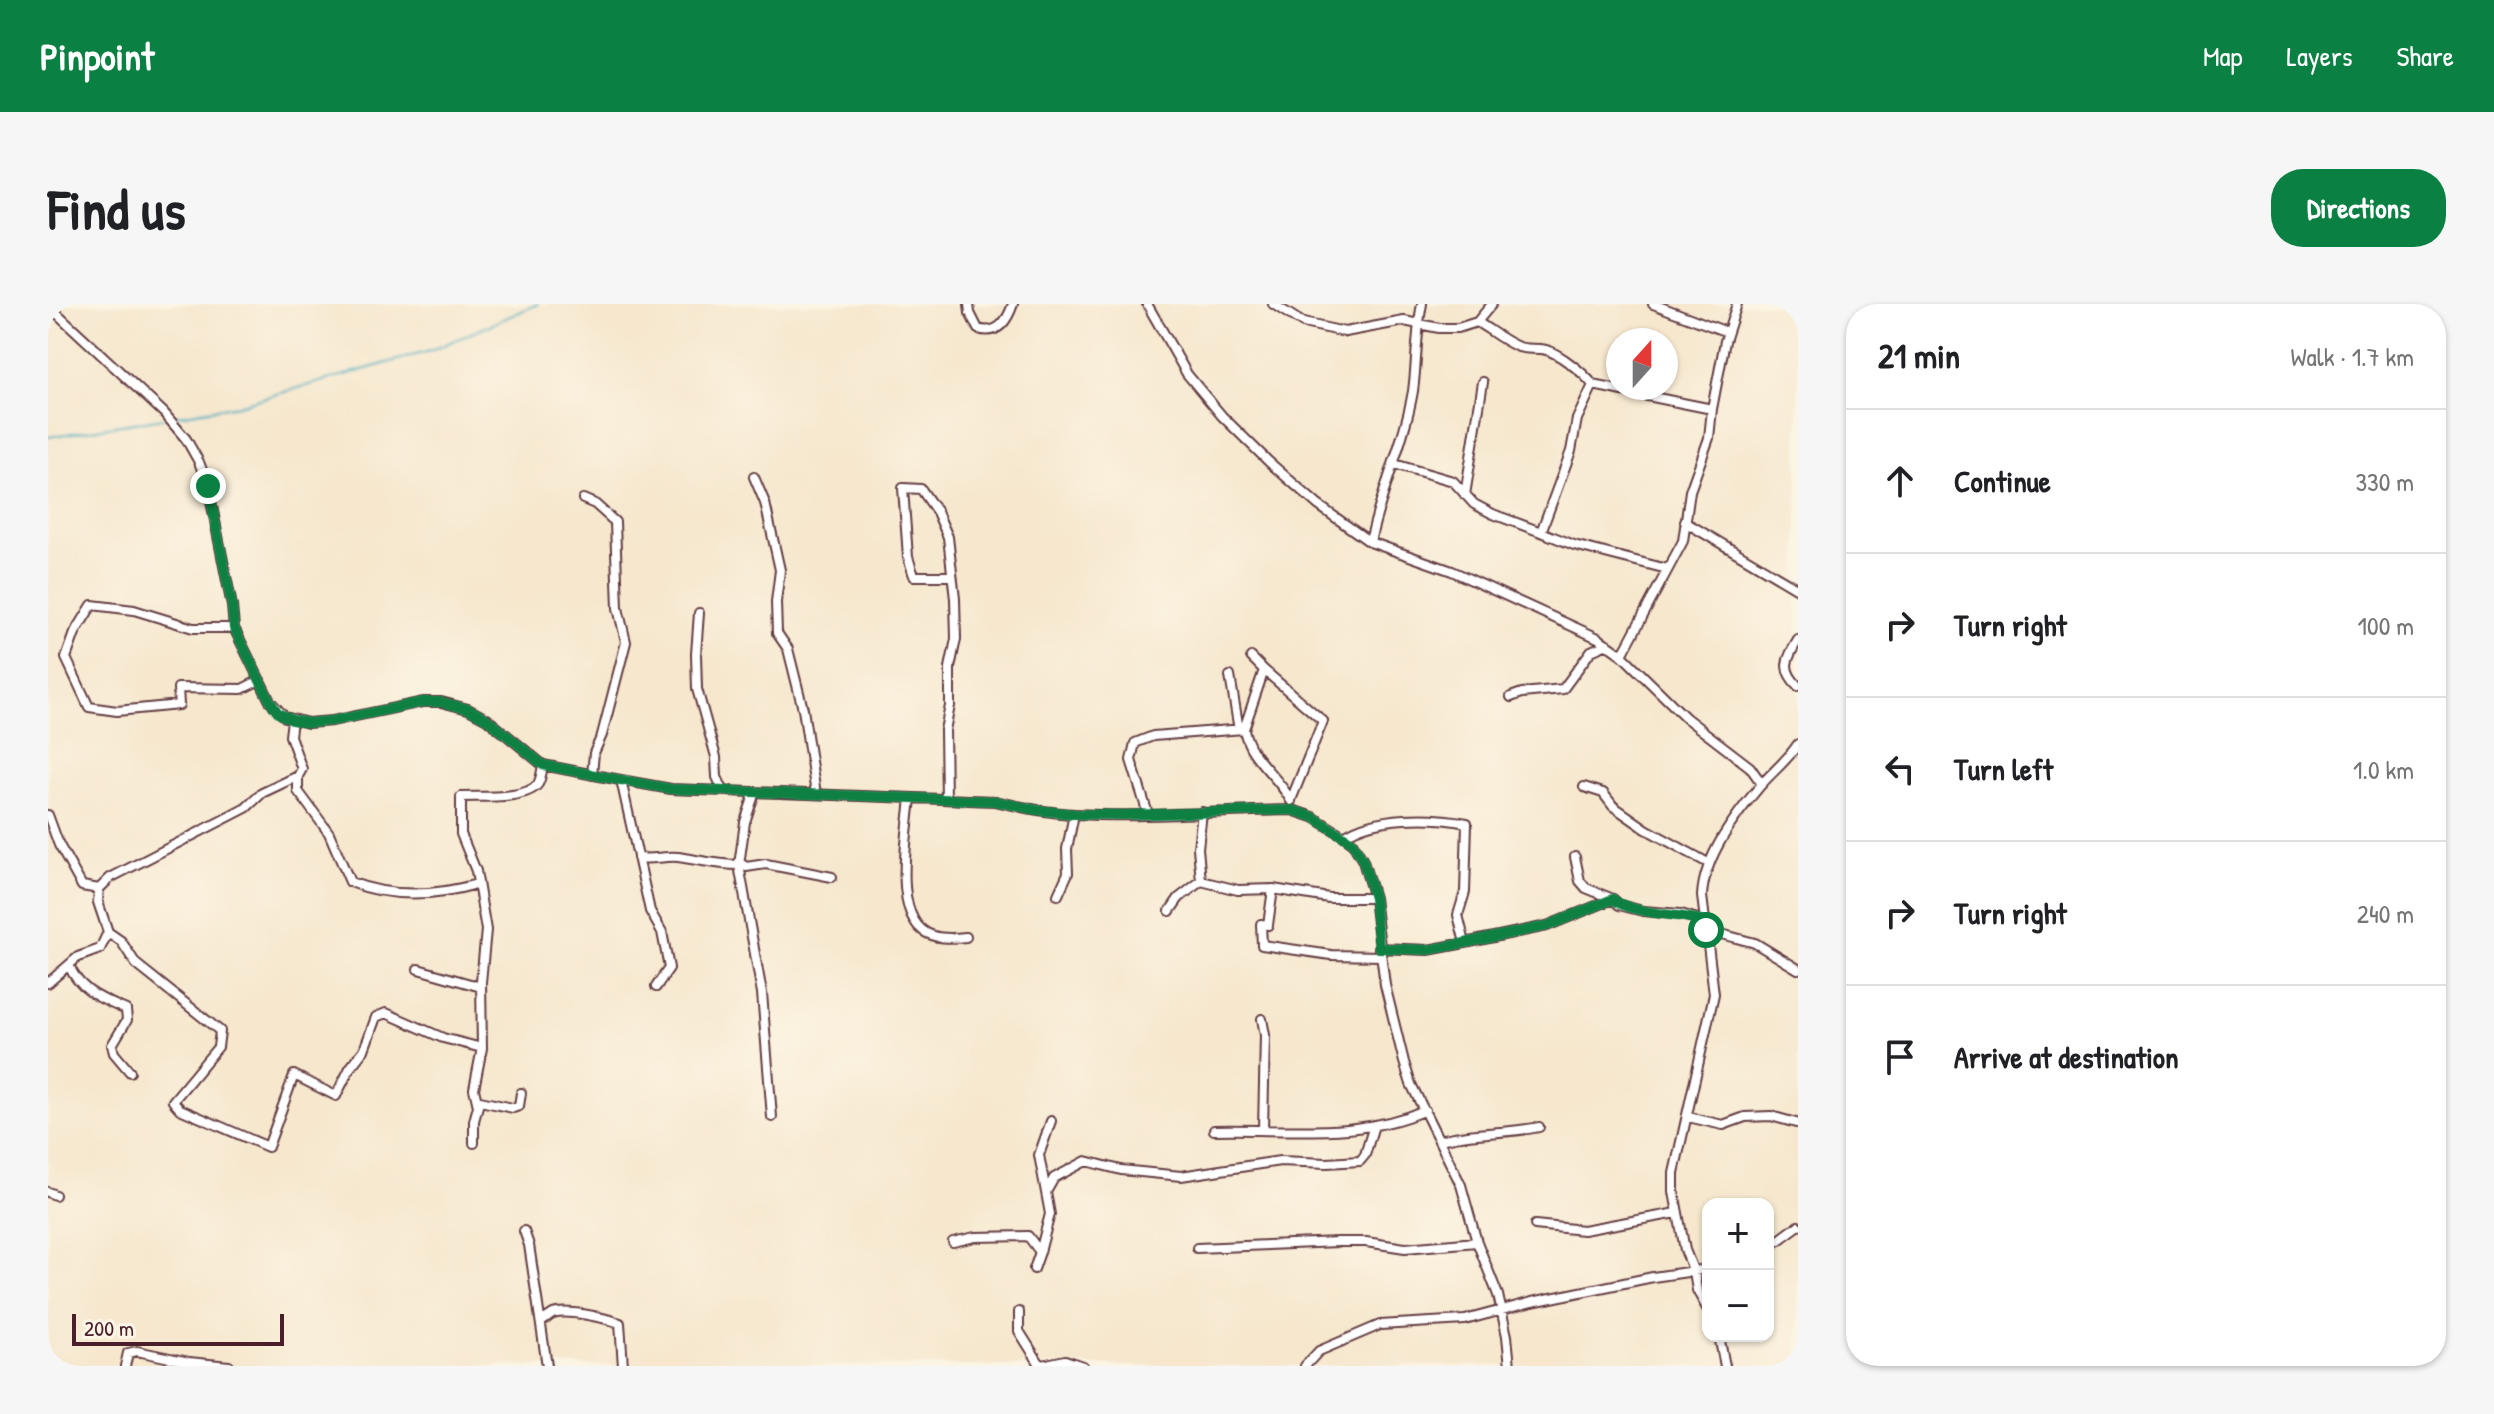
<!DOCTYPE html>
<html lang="en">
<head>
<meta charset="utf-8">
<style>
  body { margin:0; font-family:"Patrick Hand",sans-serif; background:#f6f6f6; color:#202124 }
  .controls { position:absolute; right:24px; bottom:24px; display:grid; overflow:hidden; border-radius:16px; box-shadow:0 2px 6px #0004 }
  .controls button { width:72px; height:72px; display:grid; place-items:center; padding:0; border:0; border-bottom:2px solid #e0e0e0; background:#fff; color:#202124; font:40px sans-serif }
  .compass { position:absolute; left:1558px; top:24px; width:72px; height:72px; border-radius:50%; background:#fff; box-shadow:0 2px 6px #0004; rotate:21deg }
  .scale { position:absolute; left:24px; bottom:20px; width:212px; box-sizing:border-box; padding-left:8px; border:4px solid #4a1f2b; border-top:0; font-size:22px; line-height:28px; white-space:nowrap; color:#4a1f2b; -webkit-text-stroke:6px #fcf5e5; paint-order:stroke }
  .stop { position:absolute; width:24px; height:24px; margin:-18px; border:6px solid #0b8043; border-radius:50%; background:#fff }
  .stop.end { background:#0b8043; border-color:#fff; box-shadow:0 2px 8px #0008 }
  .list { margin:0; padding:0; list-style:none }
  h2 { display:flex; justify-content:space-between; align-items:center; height:104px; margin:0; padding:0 32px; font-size:34px }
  h2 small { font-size:26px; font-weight:400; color:#757577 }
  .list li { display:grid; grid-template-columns:52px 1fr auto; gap:24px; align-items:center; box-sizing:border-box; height:144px; padding:0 32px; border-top:2px solid #e0e0e0 }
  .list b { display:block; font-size:30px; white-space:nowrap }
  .list em { font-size:26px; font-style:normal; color:#757577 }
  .icon { flex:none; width:44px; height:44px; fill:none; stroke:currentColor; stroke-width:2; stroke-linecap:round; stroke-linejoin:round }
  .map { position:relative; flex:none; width:1750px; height:1062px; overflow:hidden; border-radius:32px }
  header { display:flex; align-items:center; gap:48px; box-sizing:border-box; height:112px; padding:0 40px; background:#0b8043; color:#fff }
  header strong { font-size:38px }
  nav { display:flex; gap:44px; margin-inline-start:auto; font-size:28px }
  .intro { display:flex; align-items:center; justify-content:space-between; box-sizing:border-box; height:192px; padding:0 48px }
  h1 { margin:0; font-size:56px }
  .button { padding:20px 36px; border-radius:32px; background:#0b8043; color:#fff; font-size:28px; font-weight:700 }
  main { display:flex; gap:48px; padding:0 48px }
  aside { flex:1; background:#fff; border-radius:32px; box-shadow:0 2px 6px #0004 }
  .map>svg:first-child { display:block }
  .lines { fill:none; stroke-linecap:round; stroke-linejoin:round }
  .stream { stroke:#3ea9be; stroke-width:2 }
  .street-casing { stroke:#643d43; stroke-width:12 }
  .street { stroke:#fff; stroke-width:8 }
  .route { stroke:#0b8043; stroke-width:10 }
</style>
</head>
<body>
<header>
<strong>Pinpoint</strong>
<nav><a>Map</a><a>Layers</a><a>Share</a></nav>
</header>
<div class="intro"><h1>Find us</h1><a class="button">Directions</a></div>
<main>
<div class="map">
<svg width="1750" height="1062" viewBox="0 0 1750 1062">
  <rect width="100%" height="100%" fill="#fcf5e5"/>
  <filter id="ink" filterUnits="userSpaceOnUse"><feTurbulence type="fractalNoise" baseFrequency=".0125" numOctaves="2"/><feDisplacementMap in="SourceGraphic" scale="16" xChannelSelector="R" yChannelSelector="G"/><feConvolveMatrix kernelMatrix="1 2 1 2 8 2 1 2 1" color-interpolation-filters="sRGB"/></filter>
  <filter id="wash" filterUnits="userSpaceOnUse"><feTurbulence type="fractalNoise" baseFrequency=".006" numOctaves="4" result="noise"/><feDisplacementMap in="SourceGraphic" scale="32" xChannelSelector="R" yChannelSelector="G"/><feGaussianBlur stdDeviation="1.8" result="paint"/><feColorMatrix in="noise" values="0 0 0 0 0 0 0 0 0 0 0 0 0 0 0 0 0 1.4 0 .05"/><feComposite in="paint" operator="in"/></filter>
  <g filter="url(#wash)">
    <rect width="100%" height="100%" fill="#f6e7cd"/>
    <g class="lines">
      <!-- stream -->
      <path class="stream" d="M125 112 190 101 382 47 490 0
        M0 133 115 114"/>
    </g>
  </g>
  <g filter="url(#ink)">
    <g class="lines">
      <!-- street casing -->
      <g class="street-casing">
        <path id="street" d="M921 0 922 9 930 25C949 31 959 18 965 0
          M1099 0 1139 70 1174 112 1221 158 1270 201 1322 238 1404 267 1550 334 1574 351 1638 414 1702 463 1714 480
          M1225 0 1255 19 1297 28 1356 17 1391 24H1410L1429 18 1444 0
          M1605 0 1679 28
          M0 1 116 109 138 135 151 158 160 182 184 302 186 324 222 397 237 413 260 419 284 417 375 398H393L420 405 439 415 495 461 567 475 623 485 947 497C973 503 999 509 1027 510 1099 514 1172 507 1244 506L1265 513 1296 532 1304 538 1315 557 1326 594 1337 681 1356 758 1363 780 1413 881 1429 938 1450 991 1459 1032 1462 1062
          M1429 18C1441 25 1454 36 1468 42 1477 46 1484 44 1493 45 1508 46 1536 69 1545 81
          M1346 160 1405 177 1426 200 1445 210 1493 228 1523 147 1529 115 1545 81 1664 105
          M706 173 717 199 732 266 728 298 729 329 740 345 755 405 768 490
          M1417 191 1435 78
          M535 195 547 200 567 218 570 304 578 338 554 431 546 449 544 471
          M1637 218 1750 285
          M1493 228 1526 241 1619 265
          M1322 238C1333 187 1356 139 1365 87 1369 58 1368 29 1374 0
          M651 309 648 350 649 385 668 453 669 473 675 486
          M186 324H145L86 306 44 301 27 329 18 354 41 403 69 407 131 401 130 384 194 385 212 376
          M1750 336C1738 356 1733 365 1750 382
          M1574 351 1635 237 1642 187 1661 134 1664 105 1677 37 1689 0
          M1216 366 1275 417 1243 496
          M1182 372 1190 420 1196 425C1201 455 1230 471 1243 497
          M1463 393 1474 389 1515 385 1543 347 1559 340
          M244 416 242 432 254 465 250 472V487L281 529 302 578C343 594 387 592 429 580
          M573 476 602 607 614 628 621 664 608 683
          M1536 483 1555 489 1565 502 1598 525 1660 559
          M707 488 697 518 691 561 714 689 724 813
          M863 494C860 529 841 620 886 632 896 635 908 634 918 633
          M898 495 897 426 902 402V364L908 335 907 295 900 233 889 208 873 185 855 184 860 253 866 272H904
          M1100 510 1083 456 1087 439 1105 432 1196 425 1216 366 1203 353
          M0 511 11 541 34 582 51 585 62 574 198 504 214 489 250 472
          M1296 532C1327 511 1384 512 1419 519L1417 588 1410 611 1417 639 1380 646 1331 644
          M1527 553 1532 577 1538 584 1565 595 1571 601 1595 607 1633 610 1656 617
          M590 554C604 556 616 552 630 553 651 556 670 561 691 561
          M691 558 698 563 718 560 784 573
          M1153 577 1150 544 1154 508
          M1225 585 1220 621 1213 620 1214 641 1283 651 1333 652
          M1010 591 1020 569 1019 545 1026 510
          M1122 607 1131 594 1153 577 1190 586 1225 585 1281 594H1326
          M1658 626 1707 639 1750 665
          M60 628 73 637 88 660 172 727 170 743 125 797 132 805 220 843 246 771 288 792 302 764 316 746 328 713 338 709 395 734 434 744
          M1417 639 1499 622 1565 595
          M21 661C31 687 54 695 78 706L79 716 64 741 66 749 82 768
          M370 665 433 683
          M0 679 30 653 52 645 60 628 50 598 51 585
          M1214 715 1217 731 1215 826
          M430 802 432 797 465 804 471 802 473 789
          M1640 813 1675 821 1697 813 1723 812 1748 819
          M1166 826C1238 824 1309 836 1377 806
          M1392 836C1425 827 1458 830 1491 823
          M426 839V817L430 802 426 785 434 744 433 678 438 626 428 567 413 530V493C431 492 478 496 490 480 493 475 494 466 495 461
          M0 888 7 891
          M998 888 1006 874 1038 857 1073 866 1133 872 1232 857 1279 859 1312 857 1317 851 1326 821
          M1487 921 1535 926 1629 909
          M476 927 481 941 499 1062
          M905 938 927 933 980 932 992 948 986 965
          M1149 944 1290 938H1318L1357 944 1429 938
          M1720 944 1750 922
          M992 948 1002 910 991 851 1003 817
          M1660 1006 1649 986 1646 968 1637 946 1626 888V869L1666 690 1654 592C1656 553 1687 512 1712 482 1725 467 1739 457 1750 440
          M971 1008V1027L993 1062
          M493 1018C495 1017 503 1011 505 1010 520 1005 557 1014 572 1019L575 1062
          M1671 1032 1677 1062
          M994 1061 1017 1056 1035 1062
          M77 1062 80 1049 89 1047 141 1058 181 1062
          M1257 1062 1271 1047 1332 1021 1417 1016 1484 998 1605 973 1660 965"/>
      </g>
      <!-- street -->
      <use href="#street" class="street"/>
    </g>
  </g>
  <g class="lines" filter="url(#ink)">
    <!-- route -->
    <path class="route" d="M160 182 184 302 186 324 222 397 230 409 244 416 260 419 284 417 375 398H393L420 405 439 415 495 461 567 475 623 485 947 497 988 506 1026 510 1074 511 1244 506 1265 513 1304 538 1315 557 1326 594 1331 644 1380 646 1417 639 1499 622 1565 595C1582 610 1631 610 1656 617L1658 626"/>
  </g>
</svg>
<div class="controls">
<button>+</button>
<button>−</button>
</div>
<svg class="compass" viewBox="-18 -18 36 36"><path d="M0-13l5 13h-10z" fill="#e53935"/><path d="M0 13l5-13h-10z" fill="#757577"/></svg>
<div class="scale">200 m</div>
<div class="stop" style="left:1658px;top:626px"></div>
<div class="stop end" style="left:160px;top:182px"></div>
</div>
<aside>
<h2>21 min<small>Walk · 1.7 km</small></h2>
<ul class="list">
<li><svg class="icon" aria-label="ahead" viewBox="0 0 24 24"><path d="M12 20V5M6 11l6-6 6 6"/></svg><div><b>Continue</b></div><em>330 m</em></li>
<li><svg class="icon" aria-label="right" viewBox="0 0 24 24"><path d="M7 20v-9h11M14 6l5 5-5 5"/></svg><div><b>Turn right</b></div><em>100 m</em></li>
<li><svg class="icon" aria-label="left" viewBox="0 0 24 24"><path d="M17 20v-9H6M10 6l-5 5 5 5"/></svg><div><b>Turn left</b></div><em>1.0 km</em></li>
<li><svg class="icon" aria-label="right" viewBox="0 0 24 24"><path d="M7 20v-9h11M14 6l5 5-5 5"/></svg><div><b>Turn right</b></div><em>240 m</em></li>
<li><svg class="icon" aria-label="arrive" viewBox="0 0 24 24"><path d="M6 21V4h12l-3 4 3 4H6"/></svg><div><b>Arrive at destination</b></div></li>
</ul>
</aside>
</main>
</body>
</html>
